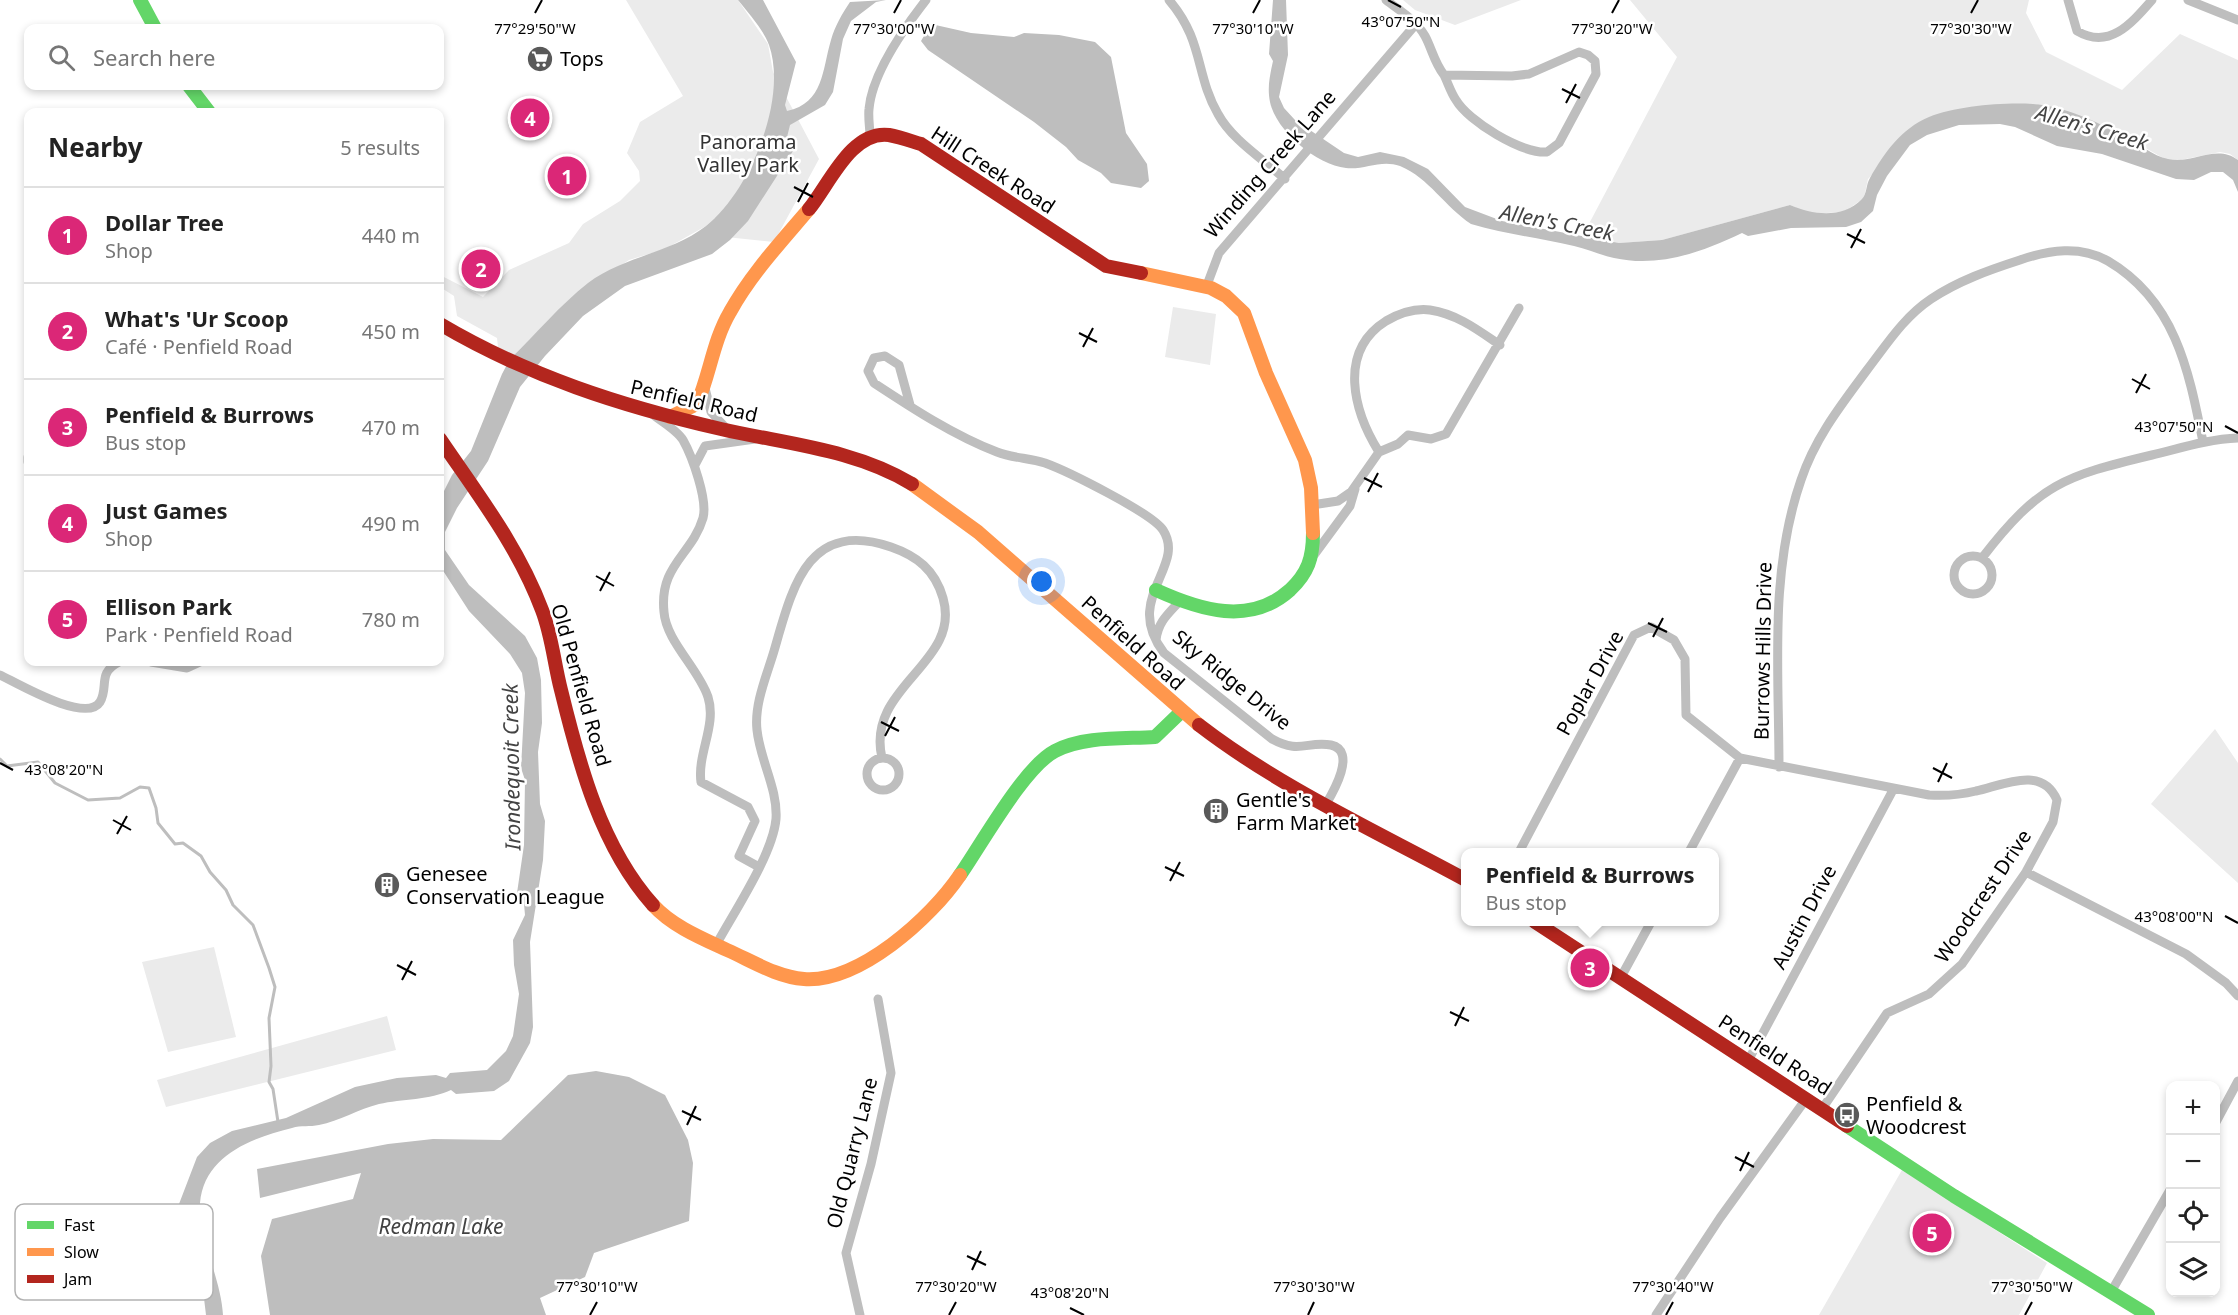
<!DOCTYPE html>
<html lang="en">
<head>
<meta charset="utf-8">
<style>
  body { margin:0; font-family:"Noto Sans",sans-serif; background:#f6f6f6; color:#222 }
  .controls { position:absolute; right:18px; bottom:18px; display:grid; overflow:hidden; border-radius:12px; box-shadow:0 3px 9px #0003 }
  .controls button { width:54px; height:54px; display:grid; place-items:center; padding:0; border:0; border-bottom:2px solid #e0e0e0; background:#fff; color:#222; font:30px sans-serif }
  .you { position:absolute; left:1042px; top:582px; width:21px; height:21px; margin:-15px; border:4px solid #fff; border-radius:50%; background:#1a73e8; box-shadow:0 0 0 9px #1a73e833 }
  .badge { display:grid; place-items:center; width:39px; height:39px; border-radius:50%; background:#db2777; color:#fff; font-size:20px; font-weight:700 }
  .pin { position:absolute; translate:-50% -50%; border:3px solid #fff; box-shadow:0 2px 6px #0006 }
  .popup { position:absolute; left:1461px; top:848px; width:258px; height:78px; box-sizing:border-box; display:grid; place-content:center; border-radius:12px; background:#fff; filter:drop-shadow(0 2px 4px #0005); font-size:20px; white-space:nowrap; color:#767676 }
  .popup b { font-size:22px; color:#222 }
  .popup::after { content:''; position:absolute; left:50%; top:100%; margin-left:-12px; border:12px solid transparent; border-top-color:#fff }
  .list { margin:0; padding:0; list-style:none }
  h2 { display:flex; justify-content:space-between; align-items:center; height:78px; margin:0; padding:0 24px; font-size:26px }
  h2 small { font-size:20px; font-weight:400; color:#767676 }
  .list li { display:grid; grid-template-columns:39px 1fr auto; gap:18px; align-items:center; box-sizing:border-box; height:96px; padding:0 24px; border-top:2px solid #e0e0e0 }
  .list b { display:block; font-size:22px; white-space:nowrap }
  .list p { margin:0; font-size:20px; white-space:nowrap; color:#767676 }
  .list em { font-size:20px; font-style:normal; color:#767676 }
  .icon { flex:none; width:33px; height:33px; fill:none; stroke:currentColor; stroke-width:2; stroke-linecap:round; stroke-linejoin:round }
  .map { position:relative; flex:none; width:2238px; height:1315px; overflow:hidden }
  .search { position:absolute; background:#fff; box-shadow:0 3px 9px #0003; left:24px; top:24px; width:420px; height:66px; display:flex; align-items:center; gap:15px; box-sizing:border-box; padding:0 21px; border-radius:12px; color:#767676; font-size:22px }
  .panel { position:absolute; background:#fff; box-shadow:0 3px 9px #0003; left:24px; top:108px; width:420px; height:558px; border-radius:12px }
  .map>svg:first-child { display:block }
  .green { fill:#ebebeb }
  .water { fill:#bebebe }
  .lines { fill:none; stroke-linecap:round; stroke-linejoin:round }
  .stream { stroke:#bebebe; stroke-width:3 }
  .street { stroke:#bebebe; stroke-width:9 }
  .fast { stroke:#63d668; stroke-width:14 }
  .slow { stroke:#ff974d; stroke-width:14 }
  .jam { stroke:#b3261e; stroke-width:14 }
  .ticks { fill:none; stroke:#000; stroke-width:2 }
  .labels { text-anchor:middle; stroke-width:5; stroke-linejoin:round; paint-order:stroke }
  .poi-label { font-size:20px; fill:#000; stroke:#fff; text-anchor:start }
  .park-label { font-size:20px; fill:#323232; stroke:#fff }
  .street-label { font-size:20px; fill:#000; stroke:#fff }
  .water-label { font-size:21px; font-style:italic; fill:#434343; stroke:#fff }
  .key { fill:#fff; stroke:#b2b2b2; stroke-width:1.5 }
  .key-label { font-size:16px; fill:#000 }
  .ticks-label { font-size:15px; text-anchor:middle; fill:#000; stroke:#fff; stroke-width:5; stroke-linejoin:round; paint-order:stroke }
</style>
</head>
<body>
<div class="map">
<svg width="2238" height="1315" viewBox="0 0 2238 1315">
  <rect width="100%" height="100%" fill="#fff"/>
  <!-- green -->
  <path class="green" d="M626 0H738L768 44 773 72 819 159 774 242 726 237 715 218 706 226 665 249 629 260 569 300 514 355 498 347 497 338 457 316 454 296 440 287V275L483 297 509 270 569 243 583 224 620 201 640 181 639 171 627 153 640 122 683 96Z
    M1403 0H1521L1455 25 1415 10Z
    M1630 0H2029L2026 13 2046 52 2122 90 2180 34 2238 60V160L2230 154 2220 152 2176 161 2165 159 2124 136 2075 114 2034 104 1930 117 1868 179 1864 198 1844 212 1809 214 1790 205 1662 240 1619 243 1582 237 1677 57Z
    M1173 307 1216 314 1210 365 1165 357Z
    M2215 729 2238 763V883L2151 804Z
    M214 947 236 1037 168 1052 142 962Z
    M387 1016 396 1050 166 1107 157 1080Z
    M1902 1170 2047 1263 2019 1315H1819Z"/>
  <!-- water -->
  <path class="water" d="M738 0H763L796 62 785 105 787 111C824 103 822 70 831 40 835 26 842 14 850 2L886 0 876 2 851 21 843 39 833 92 825 105 790 125 787 137 793 151 748 221 730 240 712 254 625 286 583 316 545 356 520 387 488 461 457 508 445 532V550L469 585 525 636 537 658 541 680 542 723 538 752 540 804 545 821 543 860 530 942 533 1027 530 1043 509 1081 494 1091 456 1094 451 1090C430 1100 402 1099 379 1104 359 1109 339 1121 319 1125 310 1127 301 1125 292 1128 251 1138 204 1156 200 1203 198 1237 221 1278 223 1315H206L203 1290 179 1204 197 1157 210 1143 232 1131 286 1118 355 1087 397 1078 436 1075 446 1078 450 1073 487 1070 506 1051 513 1036 519 994 514 965 513 940 525 915 524 904 517 893 524 845 525 780 521 768 525 693 522 673 510 654 469 611 440 566V499L452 475 471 451 502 374 510 359C536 334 560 305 588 283 624 256 671 253 706 226 750 191 788 99 769 45 763 29 749 14 738 0Z
    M1273 0H1286L1288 55 1279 97 1284 108 1295 120 1344 153 1358 157 1380 152 1404 157 1428 169 1465 207 1502 221 1619 243 1662 240 1790 205C1813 215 1843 219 1862 199 1867 194 1866 184 1870 178 1884 153 1902 128 1929 117 1956 106 2004 102 2033 104 2064 106 2097 122 2124 136 2138 143 2153 156 2168 159 2192 165 2216 143 2238 160V192L2233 180 2223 172H2211L2194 180 2176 179 2102 154 2057 146 2015 127 2000 124 1959 125 1927 135 1910 145 1887 176 1877 195 1873 211 1861 222 1846 227 1791 228 1748 236 1742 233C1702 252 1659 268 1614 258 1600 255 1588 249 1574 246 1540 238 1505 234 1471 224 1445 207 1429 178 1400 166 1381 159 1365 170 1346 168 1317 165 1276 131 1270 102 1267 87 1270 75 1273 61L1269 54Z
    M931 24 971 33 1014 37 1024 33 1059 35 1095 42 1111 57 1126 133 1147 164 1149 181 1141 188 1111 183 1101 173 1078 160 1066 147 1034 122 928 50 921 41Z
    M596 1071 629 1077 665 1095 688 1140 693 1163 689 1221 594 1253 585 1277 540 1298 546 1315H270L261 1256 272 1219 353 1199 361 1173 260 1198 257 1169 388 1144 433 1139 501 1140 568 1075Z"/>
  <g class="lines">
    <!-- stream -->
    <path class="stream" d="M0 759 7 766 38 762 55 783 88 800 120 798 140 787 149 788 156 808 158 823 175 844 183 843 201 856 210 872 226 890 233 905 253 925 269 968 275 987 269 1018 271 1066 269 1082 273 1089 278 1122"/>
    <!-- street -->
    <path class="street" d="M1169 0C1204 41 1195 74 1218 114 1232 140 1263 159 1285 179
      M1386 0C1400 11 1416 20 1425 36 1432 49 1434 62 1444 75
      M2068 0 2077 31C2109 50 2131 24 2152 0
      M2188 0 2238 20
      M1579 52 1588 55 1595 61 1596 74 1559 143 1547 152C1522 154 1468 121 1456 100 1451 93 1448 83 1444 75L1512 76 1529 74Z
      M870 137C870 128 868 118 869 109 872 74 905 27 926 0
      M1207 285 1219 253 1416 24
      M705 388 711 412 726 428
      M910 405 899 365 885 356 874 358 868 371 874 383C912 408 953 435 997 452 1012 458 1029 458 1045 463 1067 471 1152 513 1163 530 1187 567 1122 598 1164 653L1272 739C1299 754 1307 741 1331 745 1358 751 1332 794 1325 806
      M652 414C661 421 677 430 683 440 692 456 708 500 703 518 692 555 659 565 664 612 666 641 699 669 708 697 717 725 697 754 701 782L748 807 755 821 739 856 759 867
      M1379 452C1354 412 1337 352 1386 321 1400 313 1414 308 1430 310 1457 314 1478 330 1500 345
      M28 457V462
      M695 465 705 446 755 439
      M1312 505 1338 501 1351 492 1379 452 1398 444 1408 435 1431 439 1446 434 1519 308
      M1314 555 1350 506 1355 489
      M1954 575a19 19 0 1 1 38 0a19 19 0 1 1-38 0Z
      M1982 558C2039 484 2064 476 2152 455 2181 448 2209 439 2238 438
      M1156 640C1158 622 1168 614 1179 602
      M151 662 187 668 200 662
      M0 675C17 683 86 724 100 702 109 687 97 673 119 662
      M867 774a16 16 0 1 1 32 0a16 16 0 1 1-32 0Z
      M1779 767C1779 671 1769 572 1801 480 1815 438 1841 405 1867 370 1887 344 1904 317 1931 299 1958 281 1989 270 2020 260 2049 250 2080 245 2108 261 2176 301 2189 372 2203 442
      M1519 852 1634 635 1651 627 1674 640 1685 659 1686 715 1740 758 1929 795C1946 796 1960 795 1976 791 2003 785 2042 765 2057 800L2053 822 2026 872 1962 964 1929 994 1887 1013 1822 1109
      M1689 852 1740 758
      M2026 872 2186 954 2226 983 2238 996
      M716 945C734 912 773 854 776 819 778 789 760 760 757 730 754 704 767 675 774 651 792 589 807 518 891 547 917 556 935 570 943 598 962 664 865 686 882 758
      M1621 977 1651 922
      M1748 1061 1893 790
      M2216 1122 2238 1081
      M2111 1292 2170 1190
      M860 1315 846 1253 871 1164 891 1073 878 999
      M1656 1315 1720 1218 1806 1099"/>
    <!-- fast -->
    <path class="fast" d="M140 0 155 28
      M189 86 209 112
      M1156 590C1200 610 1250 626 1290 590 1308 573 1313 558 1313 533
      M960 875C981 845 1024 767 1055 751 1084 736 1123 739 1155 737L1181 712
      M1847 1126 1954 1196 2148 1315"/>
    <!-- slow -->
    <path class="slow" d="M1141 273 1211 288 1226 296 1244 313 1266 373 1305 460 1311 488 1313 533
      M670 417 697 404C710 374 713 341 730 312 751 274 781 242 809 209
      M912 484 978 532 1199 725
      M653 905C672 926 701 938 727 950 752 961 777 977 804 979 859 983 931 918 960 875"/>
    <!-- jam -->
    <path class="jam" d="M809 209C829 185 851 130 889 135 900 137 911 141 921 144L1106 266 1141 273
      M440 324C528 376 621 406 721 429 786 444 854 449 912 484
      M440 439C478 495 518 546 542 610 552 636 554 663 561 690 579 764 601 847 653 905
      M1199 725C1281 788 1376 831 1466 880
      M1535 922 1847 1126"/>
  </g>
  <!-- ticks -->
  <path class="ticks" d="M1388 0 1401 7M535 13 542 0M894 13 901 0M1253 13 1260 0M1612 13 1619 0M1971 13 1978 0M1562 89 1580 98M1566 103 1576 84M794 187 813 197M798 202 808 183M1847 234 1865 243M1851 248 1861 229M1079 333 1097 342M1083 347 1093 328M2132 379 2150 389M2136 393 2146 374M2225 426 2238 433M1364 478 1382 487M1368 492 1378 473M596 576 614 586M600 591 610 572M1648 623 1667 632M1653 637 1663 618M881 722 899 731M885 736 895 717M0 763 13 770M1933 768 1952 778M1938 782 1947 763M113 820 131 830M117 834 127 816M1165 867 1184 876M1170 881 1180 862M2225 916 2238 923M397 965 416 975M402 980 412 961M1450 1012 1469 1021M1455 1026 1464 1007M682 1111 701 1120M687 1125 696 1106M1735 1157 1754 1167M1740 1171 1749 1152M967 1256 986 1265M972 1270 981 1251M1070 1308 1084 1315M590 1315 597 1302M949 1315 956 1302M1308 1315 1314 1302M1666 1315 1673 1302M2025 1315 2032 1302"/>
  <!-- icons -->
  <defs>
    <g id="supermarket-disc" transform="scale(1.35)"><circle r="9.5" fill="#595959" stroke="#fff"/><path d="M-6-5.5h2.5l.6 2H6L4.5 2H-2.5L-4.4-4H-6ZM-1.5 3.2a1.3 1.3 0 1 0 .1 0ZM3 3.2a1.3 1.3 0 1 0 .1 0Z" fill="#fff"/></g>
    <g id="building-disc" transform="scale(1.35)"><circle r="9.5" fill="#595959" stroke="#fff"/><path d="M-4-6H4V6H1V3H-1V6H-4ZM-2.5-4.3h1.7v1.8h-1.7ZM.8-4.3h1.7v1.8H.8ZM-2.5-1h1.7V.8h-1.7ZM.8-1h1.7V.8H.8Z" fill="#fff"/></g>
    <g id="bus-disc" transform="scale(1.35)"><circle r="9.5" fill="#595959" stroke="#fff"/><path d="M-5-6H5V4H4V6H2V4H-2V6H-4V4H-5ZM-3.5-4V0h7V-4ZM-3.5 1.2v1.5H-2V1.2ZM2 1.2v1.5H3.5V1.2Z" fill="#fff"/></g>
  </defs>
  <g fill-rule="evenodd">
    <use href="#supermarket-disc" x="540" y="59"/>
    <use href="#building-disc" x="1216" y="811"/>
    <use href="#building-disc" x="387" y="885"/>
    <use href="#bus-disc" x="1847" y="1115"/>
  </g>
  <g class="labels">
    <!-- poi labels -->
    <g class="poi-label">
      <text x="560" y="66">Tops</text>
      <text x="1236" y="807">Gentle's<tspan x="1236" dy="23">Farm Market</tspan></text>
      <text x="406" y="881">Genesee<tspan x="406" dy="23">Conservation League</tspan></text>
      <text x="1866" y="1111">Penfield &amp;<tspan x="1866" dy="23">Woodcrest</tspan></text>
    </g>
    <!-- park labels -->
    <g class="park-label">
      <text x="748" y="149">Panorama<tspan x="748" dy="23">Valley Park</tspan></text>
    </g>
    <!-- street labels -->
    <g class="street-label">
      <text transform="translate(1270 164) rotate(-49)" y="7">Winding Creek Lane</text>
      <text transform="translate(993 170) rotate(33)" y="7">Hill Creek Road</text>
      <text transform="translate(694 401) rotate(13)" y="7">Penfield Road</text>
      <text transform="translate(1133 643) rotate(42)" y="7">Penfield Road</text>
      <text transform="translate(1763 651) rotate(-89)" y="7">Burrows Hills Drive</text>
      <text transform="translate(1232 680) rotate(39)" y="7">Sky Ridge Drive</text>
      <text transform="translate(1590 683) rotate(-61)" y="7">Poplar Drive</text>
      <text transform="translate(581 685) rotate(74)" y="7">Old Penfield Road</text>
      <text transform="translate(1983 896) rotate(-56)" y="7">Woodcrest Drive</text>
      <text transform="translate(1804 917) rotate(-62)" y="7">Austin Drive</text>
      <text transform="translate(1775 1055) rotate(33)" y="7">Penfield Road</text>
      <text transform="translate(852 1153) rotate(-76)" y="7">Old Quarry Lane</text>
    </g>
    <!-- water labels -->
    <g class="water-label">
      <text transform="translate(2092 128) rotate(16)" y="7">Allen's Creek</text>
      <text transform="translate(1557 223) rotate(11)" y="7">Allen's Creek</text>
      <text transform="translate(512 767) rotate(-91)" y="7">Irondequoit Creek</text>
      <text x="441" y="1234">Redman Lake</text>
    </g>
  </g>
  <!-- legend -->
  <rect x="15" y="1204" width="198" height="96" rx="9" class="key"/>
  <rect x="27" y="1221" width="27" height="8" fill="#63d668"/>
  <rect x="27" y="1248" width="27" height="8" fill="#ff974d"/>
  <rect x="27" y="1275" width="27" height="8" fill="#b3261e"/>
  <g class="key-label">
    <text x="64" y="1231">Fast</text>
    <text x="64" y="1258">Slow</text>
    <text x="64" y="1285">Jam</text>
  </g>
  <g class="ticks-label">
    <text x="1401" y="27">43°07'50"N</text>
    <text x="535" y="34">77°29'50"W</text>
    <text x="894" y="34">77°30'00"W</text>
    <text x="1253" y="34">77°30'10"W</text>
    <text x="1612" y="34">77°30'20"W</text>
    <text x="1971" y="34">77°30'30"W</text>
    <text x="2174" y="432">43°07'50"N</text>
    <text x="64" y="775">43°08'20"N</text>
    <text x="2174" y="922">43°08'00"N</text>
    <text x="597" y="1292">77°30'10"W</text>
    <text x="956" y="1292">77°30'20"W</text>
    <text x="1314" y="1292">77°30'30"W</text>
    <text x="1673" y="1292">77°30'40"W</text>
    <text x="2032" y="1292">77°30'50"W</text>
    <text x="1070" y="1298">43°08'20"N</text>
  </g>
</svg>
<div class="controls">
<button>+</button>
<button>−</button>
<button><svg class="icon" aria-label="locate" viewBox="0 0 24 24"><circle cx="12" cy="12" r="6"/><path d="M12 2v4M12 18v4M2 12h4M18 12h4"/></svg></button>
<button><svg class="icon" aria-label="layers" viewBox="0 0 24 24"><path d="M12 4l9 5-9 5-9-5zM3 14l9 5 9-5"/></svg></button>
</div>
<div class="you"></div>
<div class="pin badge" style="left:567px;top:176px">1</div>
<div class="pin badge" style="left:481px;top:269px">2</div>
<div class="pin badge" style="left:1590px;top:968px">3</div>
<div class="popup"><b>Penfield &amp; Burrows</b>Bus stop</div>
<div class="pin badge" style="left:530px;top:118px">4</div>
<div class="pin badge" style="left:1932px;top:1233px">5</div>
<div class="search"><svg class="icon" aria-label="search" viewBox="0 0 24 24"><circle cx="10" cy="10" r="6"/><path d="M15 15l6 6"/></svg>Search here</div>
<section class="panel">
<h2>Nearby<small>5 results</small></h2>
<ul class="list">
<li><span class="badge">1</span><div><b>Dollar Tree</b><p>Shop</p></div><em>440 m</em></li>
<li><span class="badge">2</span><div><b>What's 'Ur Scoop</b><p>Café · Penfield Road</p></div><em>450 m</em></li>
<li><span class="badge">3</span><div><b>Penfield &amp; Burrows</b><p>Bus stop</p></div><em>470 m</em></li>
<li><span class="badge">4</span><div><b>Just Games</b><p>Shop</p></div><em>490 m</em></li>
<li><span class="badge">5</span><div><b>Ellison Park</b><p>Park · Penfield Road</p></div><em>780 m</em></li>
</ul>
</section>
</div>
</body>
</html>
